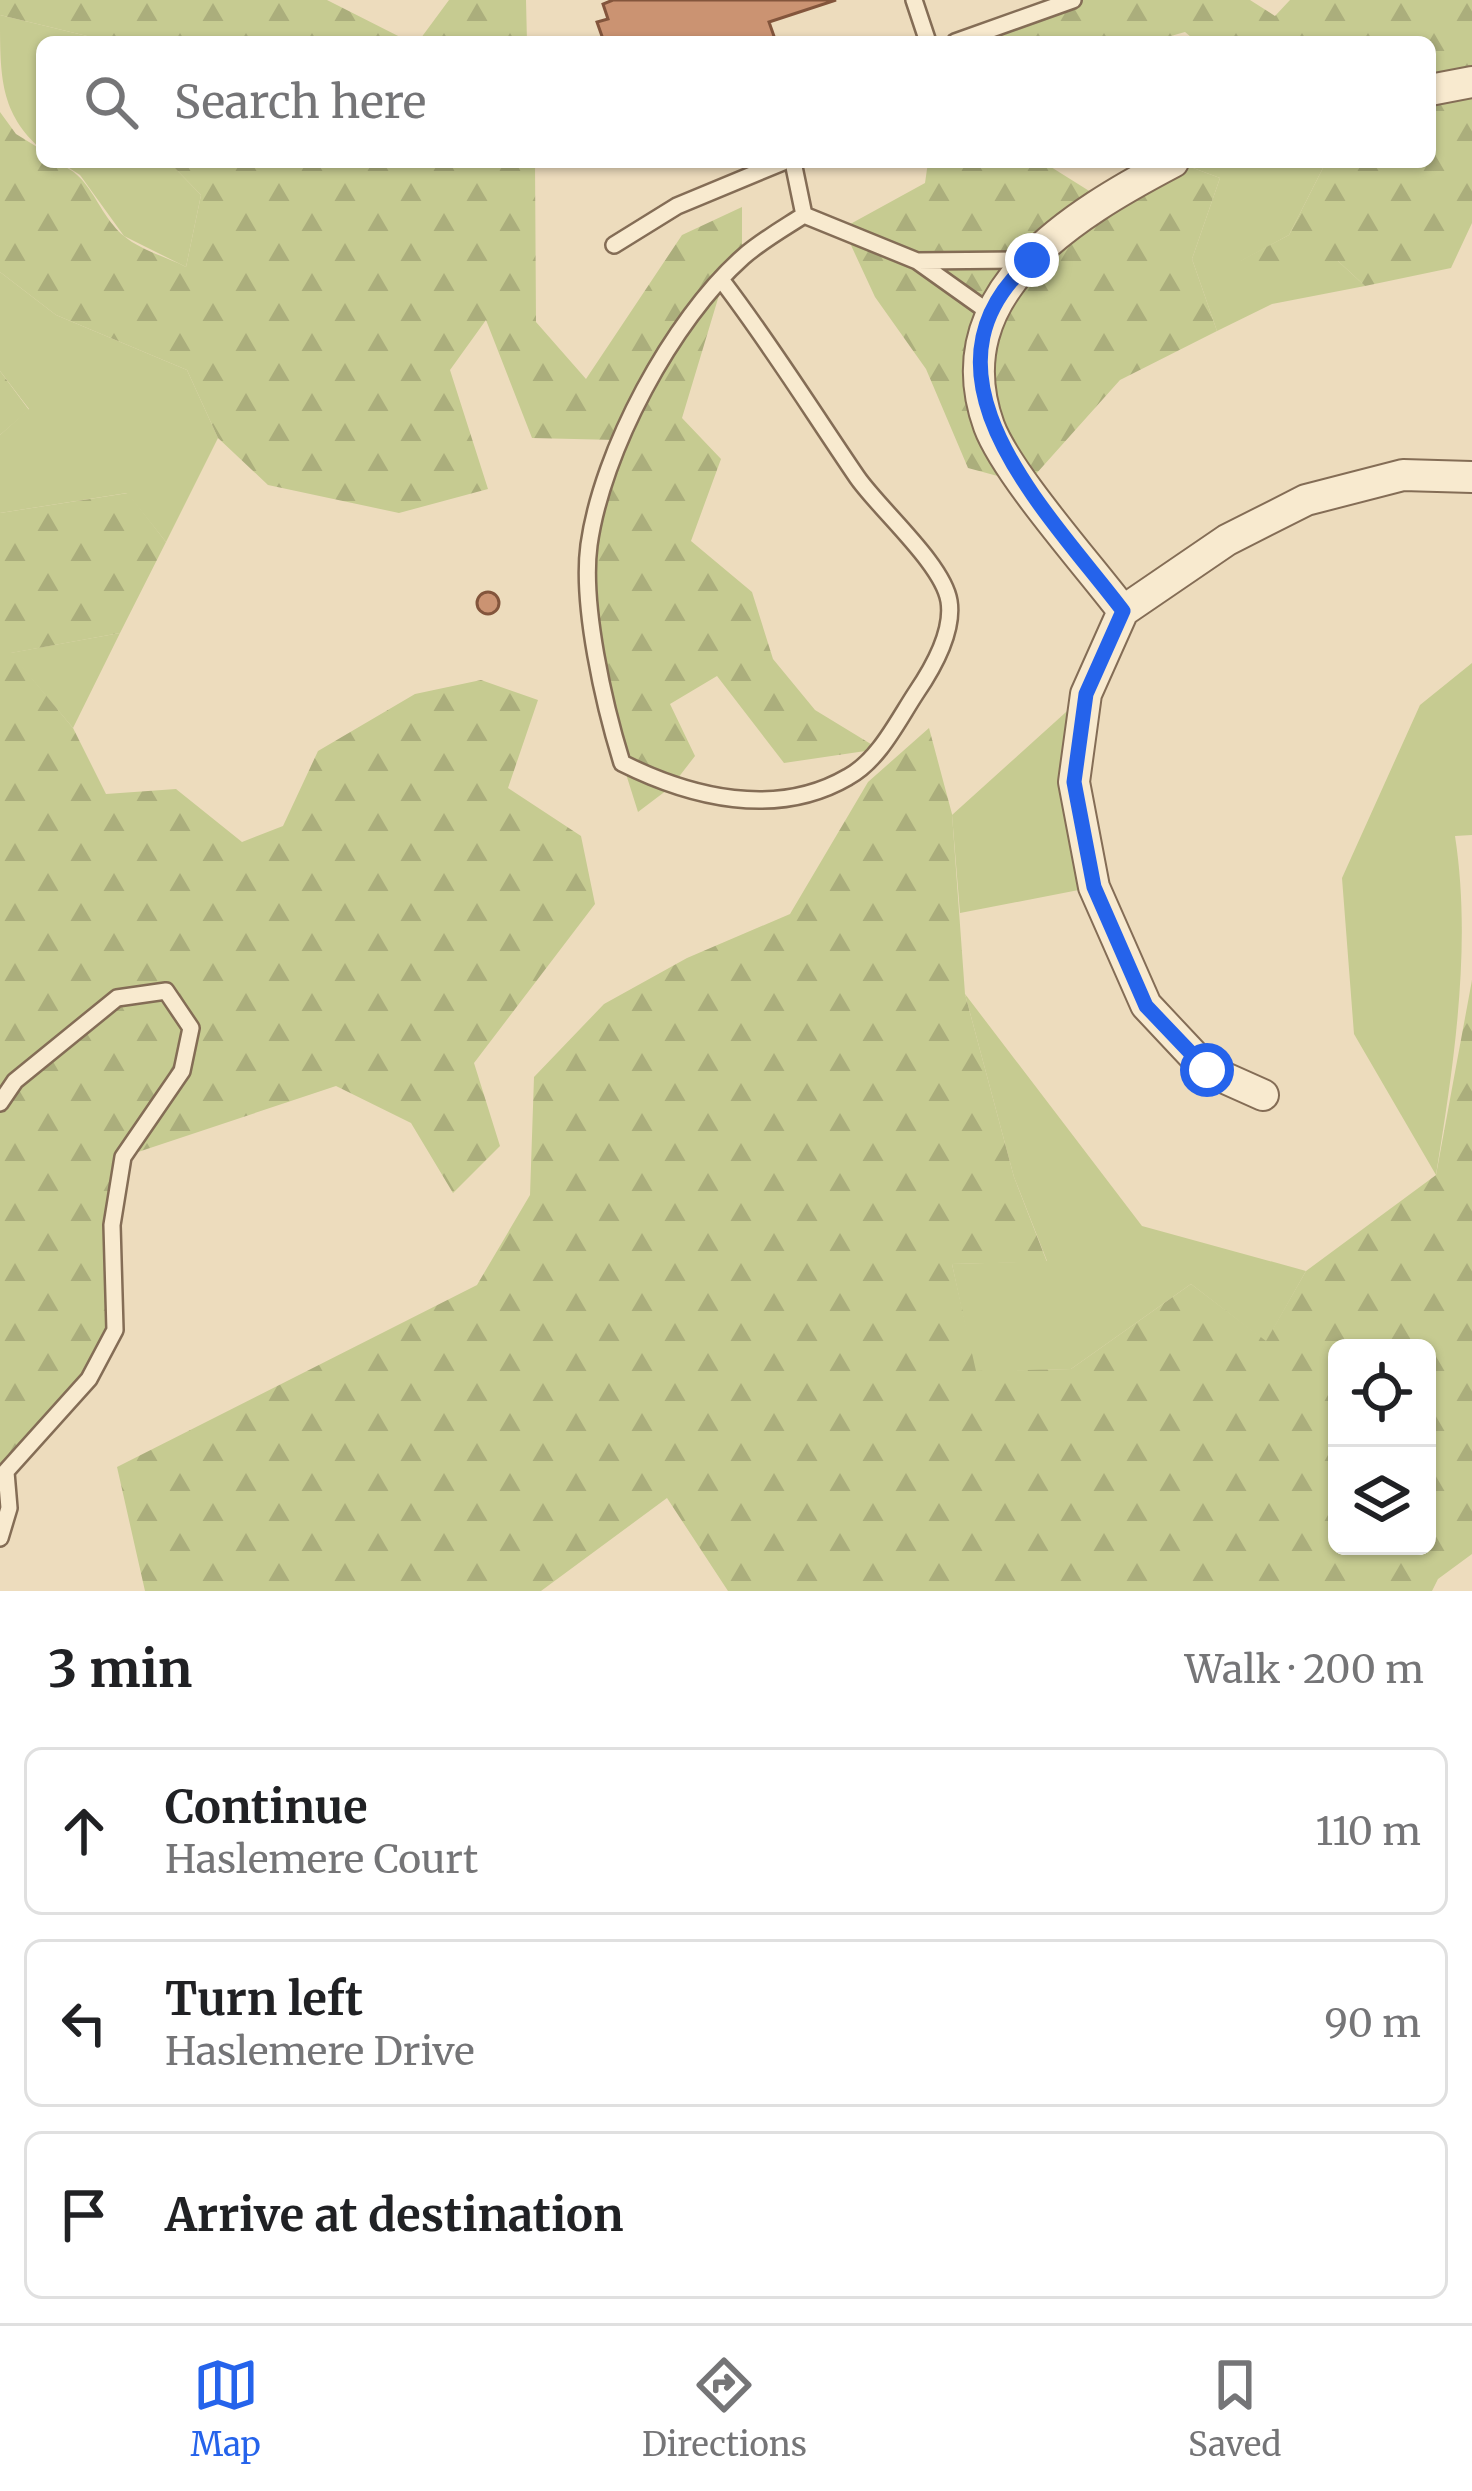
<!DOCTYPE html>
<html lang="en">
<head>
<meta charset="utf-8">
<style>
  body { margin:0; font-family:Merriweather,serif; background:#f6f6f6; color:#202124 }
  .controls { position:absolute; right:36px; bottom:36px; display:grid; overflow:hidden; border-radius:18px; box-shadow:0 3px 9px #0004 }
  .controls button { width:108px; height:108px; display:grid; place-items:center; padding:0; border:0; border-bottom:3px solid #e0e0e0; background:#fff; color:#202124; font:60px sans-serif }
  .stop { position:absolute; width:36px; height:36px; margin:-27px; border:9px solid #2563eb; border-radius:50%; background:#fff }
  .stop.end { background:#2563eb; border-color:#fff; box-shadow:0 3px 12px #0008 }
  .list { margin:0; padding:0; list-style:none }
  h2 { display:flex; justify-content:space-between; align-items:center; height:156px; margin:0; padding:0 48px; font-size:51px }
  h2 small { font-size:39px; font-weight:400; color:#757577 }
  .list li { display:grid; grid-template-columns:78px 1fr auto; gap:36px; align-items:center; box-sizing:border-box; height:168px; margin:0 24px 24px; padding:0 24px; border:3px solid #e0e0e0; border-radius:18px }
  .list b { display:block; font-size:45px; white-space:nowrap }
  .list p { margin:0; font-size:39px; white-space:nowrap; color:#757577 }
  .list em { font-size:39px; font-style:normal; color:#757577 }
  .icon { flex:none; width:66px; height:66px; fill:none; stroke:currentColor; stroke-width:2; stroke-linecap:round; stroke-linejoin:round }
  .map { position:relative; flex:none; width:1472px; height:1591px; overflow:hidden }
  .search { position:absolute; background:#fff; box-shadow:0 3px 9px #0004; left:36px; right:36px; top:36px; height:132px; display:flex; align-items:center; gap:30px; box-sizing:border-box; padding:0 42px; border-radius:18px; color:#757577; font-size:45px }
  .sheet { height:732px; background:#fff }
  nav { display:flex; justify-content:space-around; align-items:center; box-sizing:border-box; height:168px; border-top:3px solid #e0e0e0; background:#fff; font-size:33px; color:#757577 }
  nav a { display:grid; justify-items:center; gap:6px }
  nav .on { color:#2563eb }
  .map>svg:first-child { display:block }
  .grass { fill:#c6cb91 }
  .forest { fill:url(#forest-firs); fill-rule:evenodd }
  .building { fill:#cb9372; stroke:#83553c; stroke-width:3 }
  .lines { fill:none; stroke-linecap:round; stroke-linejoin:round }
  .lane-casing { stroke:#846d56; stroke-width:20 }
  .street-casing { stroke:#846d56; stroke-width:34 }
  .lane { stroke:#f8eacf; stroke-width:15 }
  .street { stroke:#f8eacf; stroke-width:30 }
  .route { stroke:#2563eb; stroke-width:15 }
</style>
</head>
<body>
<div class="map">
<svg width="1472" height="1591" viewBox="0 0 1472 1591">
  <defs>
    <pattern id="forest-firs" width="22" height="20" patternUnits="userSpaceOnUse" patternTransform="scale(3)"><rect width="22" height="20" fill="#c6cb91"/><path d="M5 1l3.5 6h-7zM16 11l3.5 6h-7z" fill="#abae7c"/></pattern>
  </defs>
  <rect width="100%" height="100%" fill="#eddcbd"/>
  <!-- grass -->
  <path class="grass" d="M0 15 112 42H42V150C0 113 0 78 0 15Z
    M60 162H169L201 195 186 267 124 236 80 175Z
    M1177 162H1326L1289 235 1241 261H1338L1365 286 1272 304 1217 331 1192 259 1220 178Z
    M0 272 56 315 187 370 218 438 166 542 127 493 0 513V435L29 409 0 371Z
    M120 633 73 728 10 653Z
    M1472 663V835L1455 836C1472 946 1454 1063 1436 1175L1354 1034 1342 878 1420 705Z
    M1086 694 1074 782 1094 887 960 913 952 815Z
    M965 994 1142 1226 1306 1271 1266 1342 1191 1284 1071 1369 975 1372 952 1264 1047 1261 1014 1177Z"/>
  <!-- forest -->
  <path class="forest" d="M0 0H327L410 42H112L0 15Z
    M449 0H526L527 42H418Z
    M1073 0H1250L1275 16 1290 0H1472V223L1451 268 1365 286 1338 261 1238 262 1289 235 1326 162H1430V42H1197L1185 32 1150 42H955Z
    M0 112 16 134 42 150V162C90 162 93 210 124 236 140 250 167 257 186 267L201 195 169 162H535L536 322 586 379 682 235 742 207V257L723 282 682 418 721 459 691 541 752 592 773 659 815 710 879 749 784 763 717 676 670 704 695 756 671 787 638 812 609 720 589 547 616 440 532 438 486 320 450 370 488 489 399 513 268 485 218 438 187 370 56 315 0 272Z
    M928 162H1043L1102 199 1177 162 1220 178 1192 259 1217 331 1120 380 1027 484 968 468 926 369 875 297 843 228 925 183Z
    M0 371 29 410 0 435Z
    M128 493 166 542 120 633 11 653 73 728 106 794 176 789 242 842 283 826 318 751 415 694 481 680 538 700 508 788 581 836 595 904 474 1063 500 1146 453 1193 411 1123 336 1086 123 1157 112 1225 115 1330 89 1379 0 1478V513Z
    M929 728 952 814 965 994 1014 1177 1047 1262 952 1264 976 1371 1071 1369 1191 1284 1266 1341 1306 1271 1436 1175 1472 980V1554L1438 1579 1432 1591H728L667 1498 541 1591H145L117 1467 477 1285 530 1195 534 1077 604 1004 687 958 790 914 868 782ZM1337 1348H1427V1546H1337Z"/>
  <!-- building -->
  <path class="building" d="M613 0H836L769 22 776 42H604L597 22 608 19 603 4Z
    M477 603a11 11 0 1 1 22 0a11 11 0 1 1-22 0Z"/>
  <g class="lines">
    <!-- lane casing -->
    <g class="lane-casing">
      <path id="lane" d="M914 0 928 42
        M955 42 1073 0
        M793 162 804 215
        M614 245 677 206 783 162
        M917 261 1028 260
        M723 282C771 345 812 411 857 477 879 509 943 564 949 601 954 632 933 668 916 693 897 722 879 760 848 777 776 819 690 797 622 763 604 705 581 605 589 545 602 451 672 320 743 257 761 241 784 228 804 215L917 261 990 313
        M0 1103 15 1081 117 998 166 991 191 1028 182 1071 123 1157 112 1225 115 1330 89 1379 0 1478
        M0 1538 9 1508 6 1472"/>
    </g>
    <!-- street casing -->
    <g class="street-casing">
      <path id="street" d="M1430 90 1472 82
        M1123 611C1089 566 1007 474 989 426 941 293 1074 214 1173 162
        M1263 1095 1207 1070 1146 1005 1094 887 1074 782 1086 694 1123 611 1227 540 1306 500 1403 475 1472 477"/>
    </g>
    <!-- lane -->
    <use href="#lane" class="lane"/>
    <!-- street -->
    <use href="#street" class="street"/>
  </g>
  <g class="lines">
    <!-- route -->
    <path class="route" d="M1032 260C902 373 1049 513 1123 611L1086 694 1074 782 1094 887 1146 1006 1207 1070"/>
  </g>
</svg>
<div class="controls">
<button><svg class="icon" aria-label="locate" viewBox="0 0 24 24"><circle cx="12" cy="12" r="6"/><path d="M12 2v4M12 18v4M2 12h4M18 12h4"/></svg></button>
<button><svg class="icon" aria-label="layers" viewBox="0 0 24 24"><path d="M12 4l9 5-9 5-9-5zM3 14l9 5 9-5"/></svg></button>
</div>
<div class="stop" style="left:1207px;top:1070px"></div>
<div class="stop end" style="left:1032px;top:260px"></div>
<div class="search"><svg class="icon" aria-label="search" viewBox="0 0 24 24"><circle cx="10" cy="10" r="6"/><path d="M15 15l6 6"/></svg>Search here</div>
</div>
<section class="sheet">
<h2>3 min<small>Walk · 200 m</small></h2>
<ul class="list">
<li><svg class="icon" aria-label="ahead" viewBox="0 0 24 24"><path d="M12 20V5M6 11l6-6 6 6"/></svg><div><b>Continue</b><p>Haslemere Court</p></div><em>110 m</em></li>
<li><svg class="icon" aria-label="left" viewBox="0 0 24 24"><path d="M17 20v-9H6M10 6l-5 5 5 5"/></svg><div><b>Turn left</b><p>Haslemere Drive</p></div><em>90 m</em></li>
<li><svg class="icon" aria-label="arrive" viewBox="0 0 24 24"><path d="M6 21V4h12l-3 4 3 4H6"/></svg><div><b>Arrive at destination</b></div></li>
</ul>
</section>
<nav>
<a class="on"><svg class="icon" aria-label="map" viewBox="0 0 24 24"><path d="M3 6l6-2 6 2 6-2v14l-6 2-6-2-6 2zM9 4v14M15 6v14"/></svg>Map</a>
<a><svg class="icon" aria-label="directions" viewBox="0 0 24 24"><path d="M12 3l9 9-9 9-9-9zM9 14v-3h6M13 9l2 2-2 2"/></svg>Directions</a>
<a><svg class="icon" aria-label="saved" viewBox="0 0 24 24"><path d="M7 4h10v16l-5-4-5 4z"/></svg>Saved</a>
</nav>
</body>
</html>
